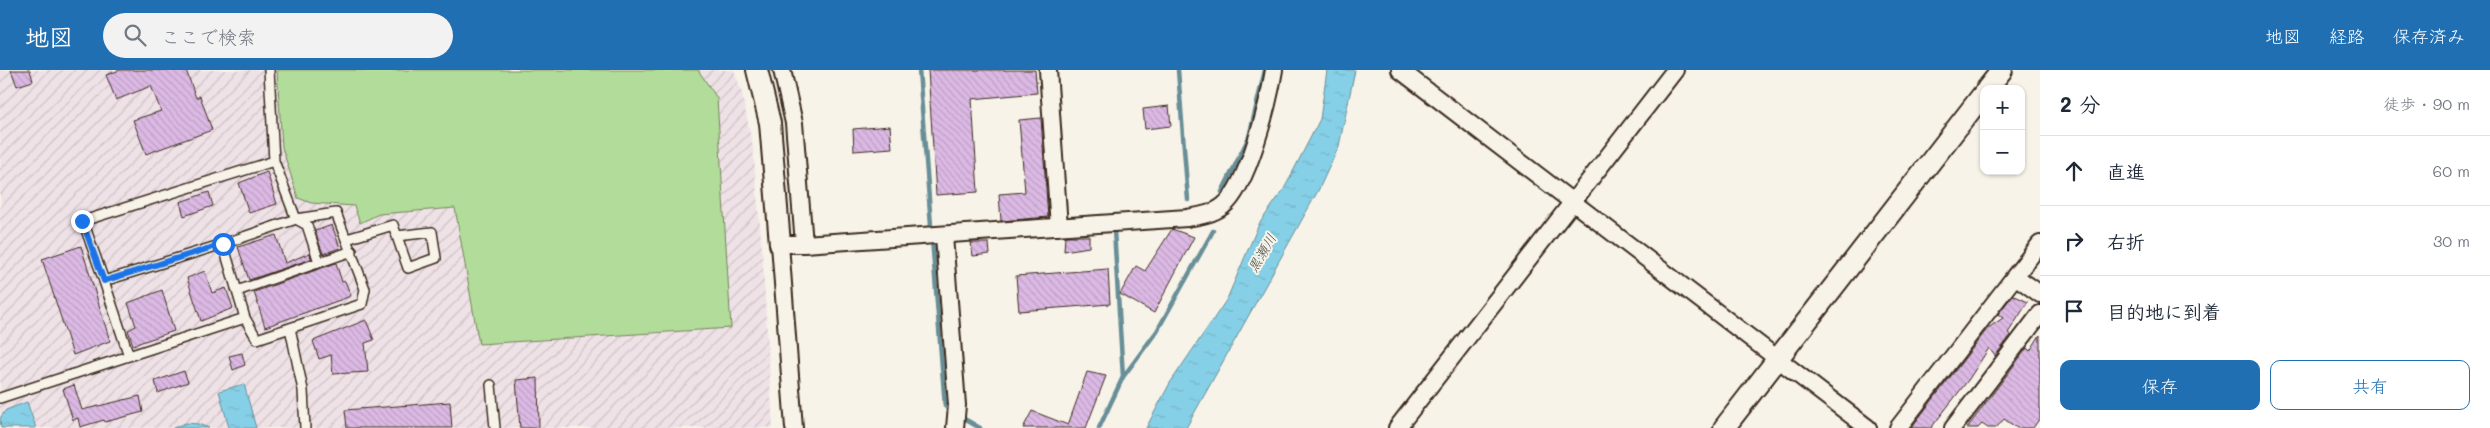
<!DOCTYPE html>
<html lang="ja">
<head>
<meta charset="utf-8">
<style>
  body { margin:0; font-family:Mali,"Klee One",sans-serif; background:#f2f2f3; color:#1f2937 }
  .controls { position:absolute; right:15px; top:15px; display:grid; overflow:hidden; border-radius:10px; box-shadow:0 1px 4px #0004 }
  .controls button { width:45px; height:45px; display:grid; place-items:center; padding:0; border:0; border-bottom:1px solid #e0e1e3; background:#fff; color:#1f2937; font:25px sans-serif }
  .stop { position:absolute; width:15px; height:15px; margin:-11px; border:4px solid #1a73e8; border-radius:50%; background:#fff }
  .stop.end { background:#1a73e8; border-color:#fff; box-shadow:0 1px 5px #0008 }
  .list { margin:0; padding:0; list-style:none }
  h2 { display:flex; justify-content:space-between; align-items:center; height:65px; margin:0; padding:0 20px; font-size:21px }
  h2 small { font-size:16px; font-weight:400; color:#747a83 }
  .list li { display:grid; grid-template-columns:32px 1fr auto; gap:15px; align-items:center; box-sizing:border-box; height:70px; padding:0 20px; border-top:1px solid #e0e1e3 }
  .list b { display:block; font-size:19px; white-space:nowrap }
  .list em { font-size:16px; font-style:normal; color:#747a83 }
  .actions { display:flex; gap:10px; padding:15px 20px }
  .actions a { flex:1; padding:11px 0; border:1px solid #1f6fb2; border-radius:10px; text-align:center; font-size:18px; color:#1f6fb2 }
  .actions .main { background:#1f6fb2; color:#fff }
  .icon { flex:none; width:28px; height:28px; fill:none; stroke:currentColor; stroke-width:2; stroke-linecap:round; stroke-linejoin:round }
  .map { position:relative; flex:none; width:2040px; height:358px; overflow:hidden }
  header { display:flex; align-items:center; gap:30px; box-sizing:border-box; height:70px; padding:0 25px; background:#1f6fb2; color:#fff }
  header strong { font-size:24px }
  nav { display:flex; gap:28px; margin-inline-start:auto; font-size:18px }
  .search { width:350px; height:45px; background:#f2f2f3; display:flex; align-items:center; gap:12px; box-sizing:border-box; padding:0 18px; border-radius:28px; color:#747a83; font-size:19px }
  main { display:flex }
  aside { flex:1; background:#fff }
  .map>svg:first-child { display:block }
  .industrial { fill:url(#industrial-furrows) }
  .grass { fill:#b1dc99; stroke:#76835c }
  .water { fill:url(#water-ripples); stroke:#688e97 }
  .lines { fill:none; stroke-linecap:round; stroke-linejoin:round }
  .stream { stroke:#688e97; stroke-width:4.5 }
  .building { fill:url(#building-back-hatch); stroke:#3b2a1e }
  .service-casing { stroke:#3b2a1e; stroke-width:12 }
  .minor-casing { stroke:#3b2a1e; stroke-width:20 }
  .tertiary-casing { stroke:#3b2a1e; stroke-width:24 }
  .service { stroke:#f7f3e8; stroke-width:9 }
  .minor { stroke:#f7f3e8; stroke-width:16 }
  .tertiary { stroke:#f7f3e8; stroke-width:20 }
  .route { stroke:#1a73e8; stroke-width:6 }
  .labels { text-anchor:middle; stroke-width:4; stroke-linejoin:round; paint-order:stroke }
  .water-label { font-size:14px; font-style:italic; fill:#4e5450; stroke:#f7f3e8 }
</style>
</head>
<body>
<header>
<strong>地図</strong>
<div class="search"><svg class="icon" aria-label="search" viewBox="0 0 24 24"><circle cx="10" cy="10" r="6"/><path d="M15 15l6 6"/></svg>ここで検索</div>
<nav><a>地図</a><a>経路</a><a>保存済み</a></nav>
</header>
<main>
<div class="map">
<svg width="2040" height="358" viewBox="0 0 2040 358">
  <defs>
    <pattern id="industrial-furrows" width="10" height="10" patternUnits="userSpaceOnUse" patternTransform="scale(1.25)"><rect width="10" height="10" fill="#efe2e7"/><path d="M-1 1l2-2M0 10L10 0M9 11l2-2" fill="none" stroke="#cec2c6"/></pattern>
    <pattern id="water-ripples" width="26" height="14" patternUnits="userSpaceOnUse" patternTransform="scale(1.25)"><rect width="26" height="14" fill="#86d0e7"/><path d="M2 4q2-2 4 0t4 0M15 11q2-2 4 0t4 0" fill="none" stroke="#75b3c6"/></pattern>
    <pattern id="building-back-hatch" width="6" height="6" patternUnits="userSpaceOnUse" patternTransform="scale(1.25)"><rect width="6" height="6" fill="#dbb9e4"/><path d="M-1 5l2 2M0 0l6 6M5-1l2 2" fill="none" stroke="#bd9fc3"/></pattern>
  </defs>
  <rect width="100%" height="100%" fill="#f7f3e8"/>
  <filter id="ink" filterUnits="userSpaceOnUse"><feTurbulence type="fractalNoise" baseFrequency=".02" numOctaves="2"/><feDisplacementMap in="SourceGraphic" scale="10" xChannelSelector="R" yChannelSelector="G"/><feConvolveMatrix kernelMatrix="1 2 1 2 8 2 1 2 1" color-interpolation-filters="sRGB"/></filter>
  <g filter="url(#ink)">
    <!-- industrial -->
    <path class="industrial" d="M0 0H734L742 23 753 78 762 180 773 358H0Z"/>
    <!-- grass -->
    <path class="grass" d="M277 0H698L717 28 731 258 479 274 455 138 379 144 360 153 354 136 311 133 298 128 282 77Z"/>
    <!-- water -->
    <path class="water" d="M1327 0H1355L1339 76 1319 119 1186 358H1146L1170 313 1227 229 1259 154 1284 119 1320 49Z
      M244 314 256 358H229L219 321Z
      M27 332 36 358H1L0 348 6 340Z
      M186 353 198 354 209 358H173Z"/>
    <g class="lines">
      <!-- stream -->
      <path class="stream" d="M919 0 945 336 952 342
        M1178 0 1188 130
        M1222 122 1249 67 1265 0
        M1123 307 1157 261 1213 161
        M961 347 980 358
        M1099 358 1123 307 1114 160"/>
    </g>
    <!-- building -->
    <path class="building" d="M11 0H30L33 11 17 16Z
      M120 0H186L196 28 200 26 212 60 146 84 133 50 161 41 151 16 116 30 106 5Z
      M928 0H1035L1037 23 972 29 978 122 936 125Z
      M1169 36 1171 56 1145 59 1143 39Z
      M1041 48 1048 147 1001 151 999 124 1025 122 1019 50Z
      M890 56 892 78 854 81 853 59Z
      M267 102 277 134 249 143 239 113Z
      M209 122 213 136 184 146 180 132Z
      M332 155 340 178 323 184 315 161Z
      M1172 159 1194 167 1154 243 1120 224 1136 196 1145 201Z
      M276 165 285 193 310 183 311 189 249 210 238 177Z
      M1065 166H1089V177L1064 181Z
      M971 173H989L990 184 973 186Z
      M81 176 110 271 73 285 42 189Z
      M336 193 342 212 345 211 351 226 265 257 254 222Z
      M1108 199 1110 234 1019 241 1016 206Z
      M205 201 212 223 226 218 233 238 201 251 187 208Z
      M162 220 174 261 133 275 128 260 136 256 128 233Z
      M2013 225 2028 232 2008 263 2011 265 1995 286 1989 278 1969 309 1931 358H1911L1988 258 2003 248 1998 244Z
      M366 250 374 270 365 273 368 302 333 304 331 285 319 289 313 271Z
      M2040 265V348L2033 358H2017L2004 349 1996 358H1988L1982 354 1978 358H1967L2027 278 2030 281Z
      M242 283 245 295 233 300 229 286Z
      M184 301 188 312 158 323 155 311Z
      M1087 302 1106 306 1086 358H1023L1032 341 1068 355Z
      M538 308 539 358H520L516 310Z
      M74 315 82 340 140 326 143 342 105 352 104 350 80 357 78 348 73 350 63 319Z
      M450 332 452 358H347L345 340Z"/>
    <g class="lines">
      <!-- service casing -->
      <g class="service-casing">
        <path id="service" d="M269 0 274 91
          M336 143 365 219 362 234 257 269 245 248 223 174 296 149Z
          M347 169 393 155 408 198 436 188 432 162 397 166
          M104 211 83 151 274 91 296 149 307 155 319 192
          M237 221 352 181
          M290 258 303 320 305 358
          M129 286 104 211 223 174
          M491 315 495 358
          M0 328 245 248"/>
      </g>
      <!-- minor casing -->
      <g class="minor-casing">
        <path id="minor" d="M782 0 794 53 804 174H780L794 358
          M1048 0 1059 157
          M1400 0 1868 358
          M944 166 957 335 955 358
          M804 174 1187 148C1199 146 1213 144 1223 136 1248 117 1269 31 1274 0
          M2040 174 2015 206 2040 224
          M1397 358 1675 0
          M1898 358 2015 206
          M1953 358 2040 244"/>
      </g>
      <!-- tertiary casing -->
      <g class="tertiary-casing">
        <path id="tertiary" d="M757 0 770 53 780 174
          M1987 19 2002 0
          M1724 358 1984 23"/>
      </g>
      <!-- service -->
      <use href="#service" class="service"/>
      <!-- minor -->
      <use href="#minor" class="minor"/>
      <!-- tertiary -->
      <use href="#tertiary" class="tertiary"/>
    </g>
  </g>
  <g class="lines" filter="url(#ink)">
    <!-- route -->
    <path class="route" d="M82 151 104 211 223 174"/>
  </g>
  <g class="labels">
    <!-- water labels -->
    <g class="water-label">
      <text transform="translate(1262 183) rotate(-60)" y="5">黒瀬川</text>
    </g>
  </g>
</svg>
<div class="controls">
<button>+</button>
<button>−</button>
</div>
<div class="stop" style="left:223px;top:174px"></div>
<div class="stop end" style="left:82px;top:151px"></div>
</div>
<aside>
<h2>2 分<small>徒歩 · 90 m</small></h2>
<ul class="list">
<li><svg class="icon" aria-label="ahead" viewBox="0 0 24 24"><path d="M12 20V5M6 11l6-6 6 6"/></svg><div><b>直進</b></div><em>60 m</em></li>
<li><svg class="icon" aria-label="right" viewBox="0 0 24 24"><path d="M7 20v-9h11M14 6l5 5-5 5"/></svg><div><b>右折</b></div><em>30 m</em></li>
<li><svg class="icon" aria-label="arrive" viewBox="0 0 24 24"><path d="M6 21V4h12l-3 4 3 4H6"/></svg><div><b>目的地に到着</b></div></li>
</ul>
<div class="actions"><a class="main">保存</a><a>共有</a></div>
</aside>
</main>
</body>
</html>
